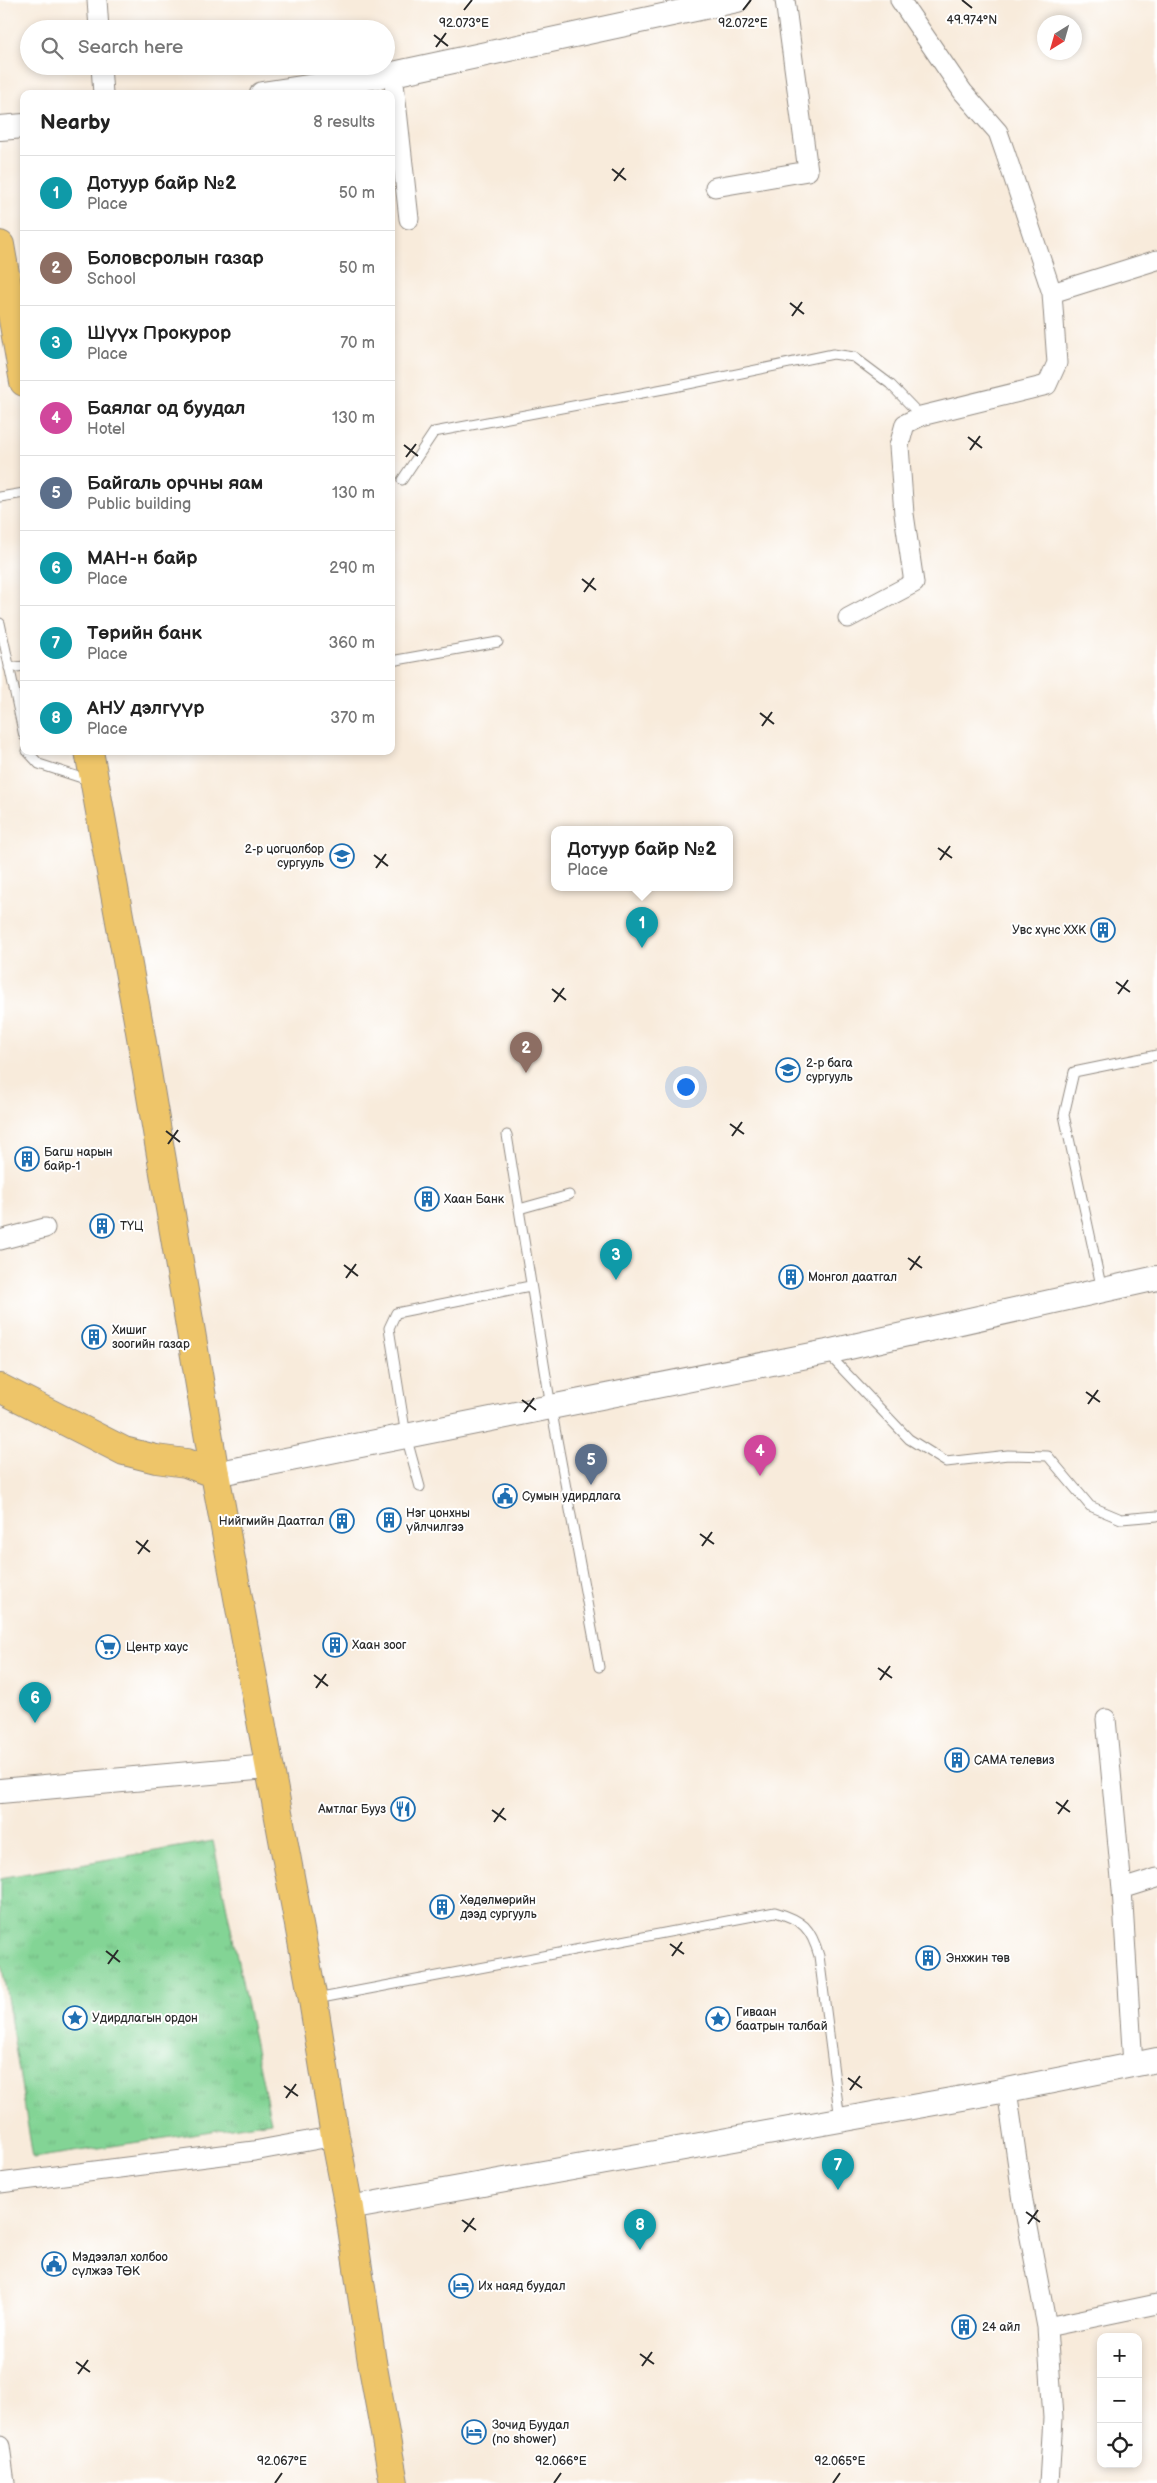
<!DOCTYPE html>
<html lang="en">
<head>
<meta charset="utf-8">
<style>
  body { margin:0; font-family:"Balsamiq Sans",sans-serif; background:#f6f6f6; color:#222 }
  .controls { position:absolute; right:15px; bottom:15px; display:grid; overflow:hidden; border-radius:10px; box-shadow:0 2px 8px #0003 }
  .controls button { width:45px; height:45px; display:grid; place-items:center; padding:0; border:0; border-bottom:1px solid #e0e0e0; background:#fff; color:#222; font:25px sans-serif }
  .compass { position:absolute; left:1037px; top:15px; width:45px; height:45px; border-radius:50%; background:#fff; box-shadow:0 2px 8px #0003; rotate:217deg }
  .you { position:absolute; left:685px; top:1086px; width:18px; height:18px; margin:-12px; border:4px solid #fff; border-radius:50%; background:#1a73e8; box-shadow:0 0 0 8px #1a73e833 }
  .badge { display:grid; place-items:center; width:32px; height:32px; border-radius:50%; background:#2563eb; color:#fff; font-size:16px; font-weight:700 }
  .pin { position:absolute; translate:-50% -41px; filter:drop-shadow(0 1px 2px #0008) }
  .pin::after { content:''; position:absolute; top:26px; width:18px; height:15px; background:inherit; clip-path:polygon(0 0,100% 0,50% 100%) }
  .popup { position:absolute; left:551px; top:826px; width:182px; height:65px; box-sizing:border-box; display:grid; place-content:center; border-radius:10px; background:#fff; filter:drop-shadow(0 1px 4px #0005); font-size:16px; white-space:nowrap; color:#767676 }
  .popup b { font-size:19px; color:#222 }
  .popup::after { content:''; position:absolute; left:50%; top:100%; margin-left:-10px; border:10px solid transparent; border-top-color:#fff }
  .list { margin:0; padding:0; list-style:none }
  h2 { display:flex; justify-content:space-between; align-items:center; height:65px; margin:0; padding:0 20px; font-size:21px }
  h2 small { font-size:16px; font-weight:400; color:#767676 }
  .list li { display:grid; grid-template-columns:32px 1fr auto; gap:15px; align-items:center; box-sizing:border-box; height:75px; padding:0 20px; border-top:1px solid #e0e0e0 }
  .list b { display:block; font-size:19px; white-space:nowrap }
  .list p { margin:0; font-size:16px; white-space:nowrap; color:#767676 }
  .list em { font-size:16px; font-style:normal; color:#767676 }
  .icon { flex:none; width:28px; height:28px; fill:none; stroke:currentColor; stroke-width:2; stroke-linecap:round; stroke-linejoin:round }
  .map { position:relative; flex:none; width:1157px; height:2483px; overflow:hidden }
  .search { position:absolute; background:#fff; box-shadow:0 2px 8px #0003; left:20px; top:20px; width:375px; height:55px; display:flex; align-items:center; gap:12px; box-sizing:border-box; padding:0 18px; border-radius:28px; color:#767676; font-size:19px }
  .panel { position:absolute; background:#fff; box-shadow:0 2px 8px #0003; left:20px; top:90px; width:375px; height:665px; border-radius:10px }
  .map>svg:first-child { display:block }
  .grass { fill:url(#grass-tufts); stroke:#578060 }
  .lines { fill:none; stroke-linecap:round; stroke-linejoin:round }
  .service-casing { stroke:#928b83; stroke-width:11 }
  .minor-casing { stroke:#928b83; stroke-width:21 }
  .tertiary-casing { stroke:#928b83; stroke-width:26 }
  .primary-casing { stroke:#928b83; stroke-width:30 }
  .trunk-casing { stroke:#928b83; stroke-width:30 }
  .service { stroke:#fff; stroke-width:9 }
  .minor { stroke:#fff; stroke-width:19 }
  .tertiary { stroke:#fff; stroke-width:24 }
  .primary { stroke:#eec569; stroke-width:28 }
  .trunk { stroke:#eec569; stroke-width:28 }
  .ticks { fill:none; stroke:#2b2b2b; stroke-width:2 }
  .labels { text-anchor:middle; stroke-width:4; stroke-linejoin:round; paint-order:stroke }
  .poi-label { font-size:12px; fill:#2b2b2b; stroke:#fff; text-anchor:start }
  .ticks-label { font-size:12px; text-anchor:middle; fill:#2b2b2b; stroke:#fff; stroke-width:4; stroke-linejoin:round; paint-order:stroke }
</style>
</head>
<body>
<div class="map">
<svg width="1157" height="2483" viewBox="0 0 1157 2483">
  <defs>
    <pattern id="grass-tufts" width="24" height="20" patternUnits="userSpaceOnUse" patternTransform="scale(1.25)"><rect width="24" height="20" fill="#83d495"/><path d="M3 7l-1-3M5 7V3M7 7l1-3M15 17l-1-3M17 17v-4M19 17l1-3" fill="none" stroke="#71b681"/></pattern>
  </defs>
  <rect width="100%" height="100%" fill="#fff"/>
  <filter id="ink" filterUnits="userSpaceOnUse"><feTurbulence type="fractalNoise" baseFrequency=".02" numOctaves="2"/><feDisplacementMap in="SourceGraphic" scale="10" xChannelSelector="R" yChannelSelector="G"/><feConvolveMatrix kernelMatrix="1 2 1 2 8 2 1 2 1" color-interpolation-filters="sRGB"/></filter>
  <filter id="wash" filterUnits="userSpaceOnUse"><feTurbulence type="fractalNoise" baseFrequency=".0096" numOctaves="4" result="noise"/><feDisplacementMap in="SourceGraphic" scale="20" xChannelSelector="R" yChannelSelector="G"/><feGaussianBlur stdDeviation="1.12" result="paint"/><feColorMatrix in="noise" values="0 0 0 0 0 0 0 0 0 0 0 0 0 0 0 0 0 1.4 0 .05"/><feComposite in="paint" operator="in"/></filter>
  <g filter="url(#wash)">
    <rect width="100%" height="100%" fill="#f8ebdb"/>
    <!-- grass -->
    <path class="grass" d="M213 1841 271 2122 33 2158 0 1954V1878Z"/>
  </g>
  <g filter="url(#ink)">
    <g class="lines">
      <!-- service casing -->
      <g class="service-casing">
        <path id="service" d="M402 480 434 432 674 387 833 354 854 357 890 384 921 416
          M0 497 24 493
          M0 623 24 736
          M391 661 498 642
          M9 668 24 666
          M27 751 39 764 91 781
          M507 1135 551 1407 599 1667
          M519 1209 569 1195
          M1102 1290 1064 1115 1074 1072 1157 1055
          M829 1355 909 1439 946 1462 1008 1455 1048 1456 1090 1506 1121 1519 1157 1516
          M420 1487 406 1436 389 1328 396 1313 530 1286
          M316 1999 775 1912C803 1920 811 1928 819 1956L840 2120"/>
      </g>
      <!-- minor casing -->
      <g class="minor-casing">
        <path id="minor" d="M97 0 99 29
          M101 66 103 94
          M393 74 409 219
          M715 187 808 171 785 0
          M1052 293 1157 260
          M848 618 914 583 904 514 899 446 905 424 921 416 1047 385 1057 363 1052 293 1006 155 998 132 963 92 900 0
          M0 1240 45 1228
          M1106 1719 1122 1889 1133 2065
          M1122 1889 1157 1878
          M1007 2090 1023 2201 1047 2327 1053 2418 1049 2483
          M0 2183 254 2151 335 2136
          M1047 2327 1157 2304
          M0 2446 5 2483"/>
      </g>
      <!-- tertiary casing -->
      <g class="tertiary-casing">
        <path id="tertiary" d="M262 94 393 74 737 0
          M0 128 24 126
          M215 1474 827 1352 1157 1278
          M0 1791 268 1767
          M349 2208 1007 2090 1157 2060"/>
      </g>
      <!-- primary casing -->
      <g class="primary-casing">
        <path id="primary" d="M0 245 24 382
          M89 751 140 1031 215 1474"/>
      </g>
      <!-- trunk casing -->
      <g class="trunk-casing">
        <path id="trunk" d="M0 1388 124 1451 156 1459 186 1463 215 1474 313 2000 335 2136 349 2208 372 2362 394 2483"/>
      </g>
      <!-- service -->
      <use href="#service" class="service"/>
      <!-- minor -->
      <use href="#minor" class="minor"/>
      <!-- tertiary -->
      <use href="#tertiary" class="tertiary"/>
      <!-- primary -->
      <use href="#primary" class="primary"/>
      <!-- trunk -->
      <use href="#trunk" class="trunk"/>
    </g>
  </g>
  <!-- ticks -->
  <path class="ticks" d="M962 0 972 8M464 10 472 0M743 10 751 0M434 35 448 46M436 47 446 33M612 169 626 180M614 181 624 168M790 303 804 314M792 316 802 302M968 437 982 448M404 445 418 456M970 450 980 436M406 457 416 444M582 579 596 590M584 592 594 578M760 713 774 724M762 726 772 712M938 848 952 858M374 855 388 866M940 860 950 846M376 868 386 854M1116 982 1130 992M552 989 566 1000M1118 994 1128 980M554 1002 564 988M730 1124 744 1134M166 1131 180 1142M732 1136 742 1122M168 1144 178 1130M908 1258 922 1268M344 1265 358 1276M910 1270 920 1256M346 1278 356 1264M1086 1392 1100 1402M522 1400 536 1410M1088 1404 1098 1390M524 1412 534 1398M700 1534 714 1544M136 1541 150 1552M702 1546 712 1532M138 1554 148 1540M878 1668 892 1678M314 1675 328 1686M880 1680 890 1666M316 1688 326 1674M1056 1802 1070 1812M492 1810 506 1820M1058 1814 1068 1800M494 1822 504 1808M670 1944 684 1954M106 1951 120 1962M672 1956 682 1942M108 1964 118 1950M848 2078 862 2088M284 2086 298 2096M850 2090 860 2076M286 2098 296 2084M1026 2212 1040 2222M462 2220 476 2230M1028 2224 1038 2210M464 2232 474 2218M640 2354 654 2364M76 2362 90 2372M642 2366 652 2352M78 2374 88 2360M275 2483 282 2473M554 2483 561 2473M833 2483 840 2473"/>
  <!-- icons -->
  <defs>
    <g id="school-ring" transform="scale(1.25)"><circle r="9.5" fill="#fff" stroke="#1f6fb2" stroke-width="1.5"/><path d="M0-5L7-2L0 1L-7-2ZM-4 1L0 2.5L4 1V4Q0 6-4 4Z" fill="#1f6fb2"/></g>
    <g id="building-ring" transform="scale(1.25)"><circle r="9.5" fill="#fff" stroke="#1f6fb2" stroke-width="1.5"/><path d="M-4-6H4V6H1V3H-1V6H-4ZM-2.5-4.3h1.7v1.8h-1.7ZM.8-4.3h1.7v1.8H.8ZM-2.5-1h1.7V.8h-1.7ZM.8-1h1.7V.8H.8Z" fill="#1f6fb2"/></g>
    <g id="civic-ring" transform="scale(1.25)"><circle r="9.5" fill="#fff" stroke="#1f6fb2" stroke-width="1.5"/><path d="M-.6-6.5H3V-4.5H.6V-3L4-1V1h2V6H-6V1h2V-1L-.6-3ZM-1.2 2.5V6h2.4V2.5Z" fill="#1f6fb2"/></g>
    <g id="supermarket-ring" transform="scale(1.25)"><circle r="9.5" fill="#fff" stroke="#1f6fb2" stroke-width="1.5"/><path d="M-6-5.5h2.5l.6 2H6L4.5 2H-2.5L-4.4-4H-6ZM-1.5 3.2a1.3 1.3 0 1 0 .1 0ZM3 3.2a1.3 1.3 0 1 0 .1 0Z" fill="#1f6fb2"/></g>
    <g id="restaurant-ring" transform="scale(1.25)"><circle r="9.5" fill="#fff" stroke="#1f6fb2" stroke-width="1.5"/><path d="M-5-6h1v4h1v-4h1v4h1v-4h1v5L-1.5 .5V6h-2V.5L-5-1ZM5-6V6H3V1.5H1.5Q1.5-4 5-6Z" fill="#1f6fb2"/></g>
    <g id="sight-ring" transform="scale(1.25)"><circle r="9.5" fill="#fff" stroke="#1f6fb2" stroke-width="1.5"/><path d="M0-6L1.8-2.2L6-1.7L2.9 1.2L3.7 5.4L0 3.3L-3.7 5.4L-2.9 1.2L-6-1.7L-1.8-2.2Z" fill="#1f6fb2"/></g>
    <g id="hotel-ring" transform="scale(1.25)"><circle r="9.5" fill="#fff" stroke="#1f6fb2" stroke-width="1.5"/><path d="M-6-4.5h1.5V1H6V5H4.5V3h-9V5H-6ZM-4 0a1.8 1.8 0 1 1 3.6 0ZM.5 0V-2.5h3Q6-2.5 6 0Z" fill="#1f6fb2"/></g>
  </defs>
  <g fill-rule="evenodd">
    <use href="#school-ring" x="342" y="856"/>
    <use href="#building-ring" x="1103" y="930"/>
    <use href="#school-ring" x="788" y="1070"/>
    <use href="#building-ring" x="27" y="1159"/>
    <use href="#building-ring" x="427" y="1199"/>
    <use href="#building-ring" x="102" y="1226"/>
    <use href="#building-ring" x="791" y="1277"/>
    <use href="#building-ring" x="94" y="1337"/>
    <use href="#civic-ring" x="505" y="1496"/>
    <use href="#building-ring" x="389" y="1520"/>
    <use href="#building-ring" x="342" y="1521"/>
    <use href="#building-ring" x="335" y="1645"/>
    <use href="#supermarket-ring" x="108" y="1647"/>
    <use href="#building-ring" x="957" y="1760"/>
    <use href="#restaurant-ring" x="403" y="1809"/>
    <use href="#building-ring" x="442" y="1907"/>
    <use href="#building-ring" x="928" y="1958"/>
    <use href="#sight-ring" x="75" y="2018"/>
    <use href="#sight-ring" x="718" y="2019"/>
    <use href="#civic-ring" x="54" y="2264"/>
    <use href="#hotel-ring" x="461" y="2286"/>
    <use href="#building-ring" x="964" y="2327"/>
    <use href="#hotel-ring" x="474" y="2432"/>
  </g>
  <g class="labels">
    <!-- poi labels -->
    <g class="poi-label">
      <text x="324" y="853" text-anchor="end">2-р цогцолбор<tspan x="324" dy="14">сургууль</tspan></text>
      <text x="1086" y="934" text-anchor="end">Увс хүнс ХХК</text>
      <text x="806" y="1067">2-р бага<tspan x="806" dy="14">сургууль</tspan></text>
      <text x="44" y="1156">Багш нарын<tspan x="44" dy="14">байр-1</tspan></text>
      <text x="444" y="1203">Хаан Банк</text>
      <text x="120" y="1230">ТҮЦ</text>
      <text x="808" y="1281">Монгол даатгал</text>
      <text x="112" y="1334">Хишиг<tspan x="112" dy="14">зоогийн газар</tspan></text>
      <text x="522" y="1500">Сумын удирдлага</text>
      <text x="406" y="1517">Нэг цонхны<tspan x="406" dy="14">үйлчилгээ</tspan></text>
      <text x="324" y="1525" text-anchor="end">Нийгмийн Даатгал</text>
      <text x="352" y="1649">Хаан зоог</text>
      <text x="126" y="1651">Центр хаус</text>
      <text x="974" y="1764">САМА телевиз</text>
      <text x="386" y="1813" text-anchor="end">Амтлаг Бууз</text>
      <text x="460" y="1904">Хөдөлмөрийн<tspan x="460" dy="14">дээд сургууль</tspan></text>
      <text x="946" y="1962">Энхжин төв</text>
      <text x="736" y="2016">Гиваан<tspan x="736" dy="14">баатрын талбай</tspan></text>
      <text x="92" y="2022">Удирдлагын ордон</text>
      <text x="72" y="2261">Мэдээлэл холбоо<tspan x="72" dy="14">сүлжээ ТӨК</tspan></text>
      <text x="478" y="2290">Их наяд буудал</text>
      <text x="982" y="2331">24 айл</text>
      <text x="492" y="2429">Зочид Буудал<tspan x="492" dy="14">(no shower)</tspan></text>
    </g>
  </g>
  <g class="ticks-label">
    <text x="972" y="24">49.974°N</text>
    <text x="464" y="27">92.073°E</text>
    <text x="743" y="27">92.072°E</text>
    <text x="282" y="2465">92.067°E</text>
    <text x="561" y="2465">92.066°E</text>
    <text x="840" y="2465">92.065°E</text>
  </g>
</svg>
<div class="controls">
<button>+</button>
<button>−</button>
<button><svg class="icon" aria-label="locate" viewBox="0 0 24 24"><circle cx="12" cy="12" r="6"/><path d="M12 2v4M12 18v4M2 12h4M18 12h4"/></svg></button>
</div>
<svg class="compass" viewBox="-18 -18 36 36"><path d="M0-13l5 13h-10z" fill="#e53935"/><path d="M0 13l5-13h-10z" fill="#767676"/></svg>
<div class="you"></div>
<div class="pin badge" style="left:642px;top:948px;background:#0f9aa8">1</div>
<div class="popup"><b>Дотуур байр №2</b>Place</div>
<div class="pin badge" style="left:526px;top:1073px;background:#8d6e63">2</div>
<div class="pin badge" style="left:616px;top:1280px;background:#0f9aa8">3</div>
<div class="pin badge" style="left:760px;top:1476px;background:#d1479c">4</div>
<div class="pin badge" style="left:591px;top:1485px;background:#5c6f8a">5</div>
<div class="pin badge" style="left:35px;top:1723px;background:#0f9aa8">6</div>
<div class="pin badge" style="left:838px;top:2190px;background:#0f9aa8">7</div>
<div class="pin badge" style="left:640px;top:2250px;background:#0f9aa8">8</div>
<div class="search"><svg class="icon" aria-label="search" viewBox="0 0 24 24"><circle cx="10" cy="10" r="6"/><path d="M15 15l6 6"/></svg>Search here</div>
<section class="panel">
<h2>Nearby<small>8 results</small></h2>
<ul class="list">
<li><span class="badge" style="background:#0f9aa8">1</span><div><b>Дотуур байр №2</b><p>Place</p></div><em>50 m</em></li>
<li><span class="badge" style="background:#8d6e63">2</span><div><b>Боловсролын газар</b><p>School</p></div><em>50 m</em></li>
<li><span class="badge" style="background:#0f9aa8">3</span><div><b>Шүүх Прокурор</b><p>Place</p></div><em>70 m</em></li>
<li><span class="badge" style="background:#d1479c">4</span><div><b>Баялаг од буудал</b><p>Hotel</p></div><em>130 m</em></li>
<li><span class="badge" style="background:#5c6f8a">5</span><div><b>Байгаль орчны яам</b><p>Public building</p></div><em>130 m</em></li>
<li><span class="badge" style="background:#0f9aa8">6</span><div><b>МАН-н байр</b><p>Place</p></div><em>290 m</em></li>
<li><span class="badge" style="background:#0f9aa8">7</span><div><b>Төрийн банк</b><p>Place</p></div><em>360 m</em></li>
<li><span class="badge" style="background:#0f9aa8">8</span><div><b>АНУ дэлгүүр</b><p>Place</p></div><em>370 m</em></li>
</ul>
</section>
</div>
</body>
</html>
